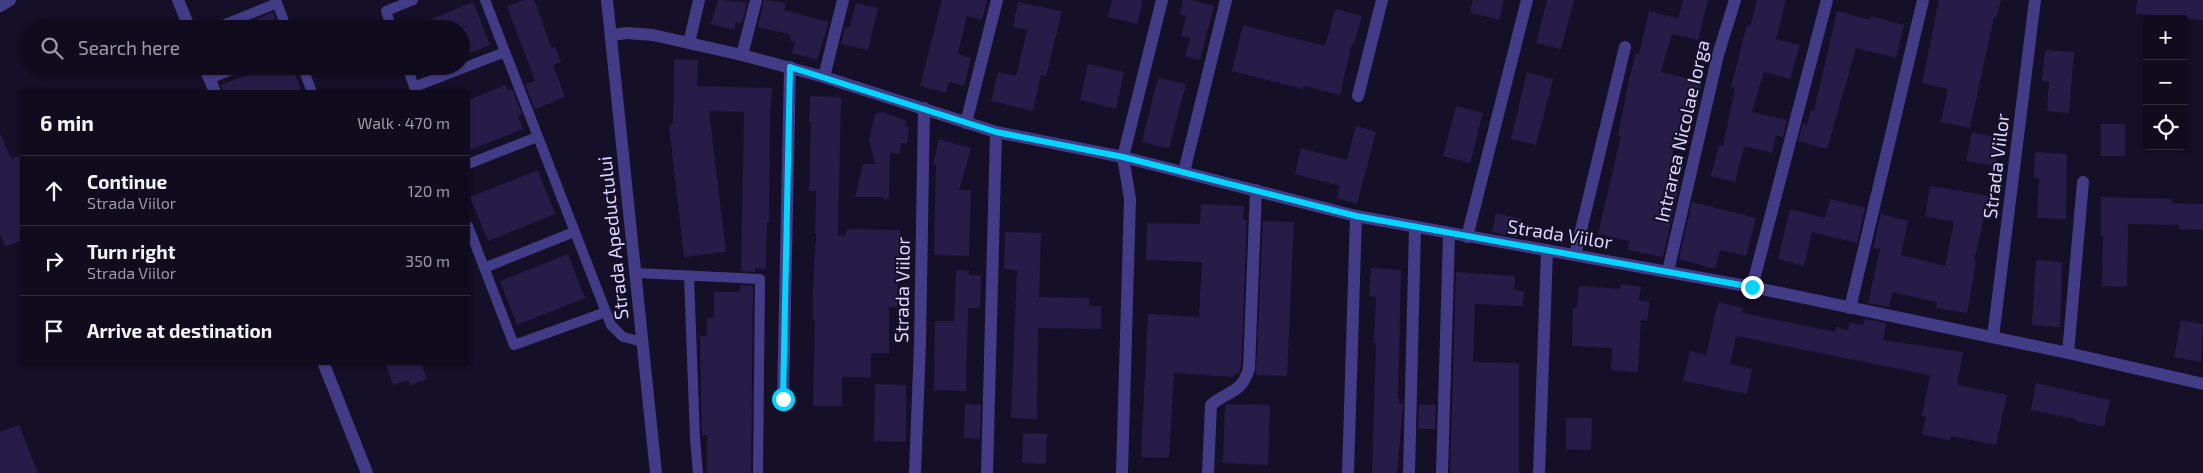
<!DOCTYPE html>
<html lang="en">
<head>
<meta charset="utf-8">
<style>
  body { margin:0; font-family:"Exo 2",sans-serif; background:#191426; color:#f1f3f6 }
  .controls { position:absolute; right:15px; top:15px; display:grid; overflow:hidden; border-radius:5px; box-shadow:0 1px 4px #0004 }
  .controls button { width:45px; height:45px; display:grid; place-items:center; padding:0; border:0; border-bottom:1px solid #302b3b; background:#100b1d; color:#f1f3f6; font:25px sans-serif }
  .stop { position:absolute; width:15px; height:15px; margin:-11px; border:4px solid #03d5fe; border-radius:50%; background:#fff }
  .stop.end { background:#03d5fe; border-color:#fff; box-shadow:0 1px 5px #0008 }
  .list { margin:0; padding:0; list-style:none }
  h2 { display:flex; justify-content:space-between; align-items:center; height:65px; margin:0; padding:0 20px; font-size:21px }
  h2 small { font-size:16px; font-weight:400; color:#9c9ba4 }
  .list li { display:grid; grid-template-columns:32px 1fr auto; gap:15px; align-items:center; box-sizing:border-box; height:70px; padding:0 20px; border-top:1px solid #302b3b }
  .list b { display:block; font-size:19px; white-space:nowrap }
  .list p { margin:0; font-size:16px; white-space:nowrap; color:#9c9ba4 }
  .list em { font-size:16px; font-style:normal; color:#9c9ba4 }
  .icon { flex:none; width:28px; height:28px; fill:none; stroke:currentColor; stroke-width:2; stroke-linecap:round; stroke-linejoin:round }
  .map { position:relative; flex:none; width:2203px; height:473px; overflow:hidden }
  .search { position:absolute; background:#100b1d; box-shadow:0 1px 4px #0004; left:20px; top:20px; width:450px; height:55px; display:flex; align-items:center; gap:12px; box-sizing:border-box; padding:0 18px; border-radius:28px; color:#9c9ba4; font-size:19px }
  .panel { position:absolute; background:#100b1d; box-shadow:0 1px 4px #0004; left:20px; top:90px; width:450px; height:275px; border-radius:5px }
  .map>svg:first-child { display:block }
  .building { fill:#271c48 }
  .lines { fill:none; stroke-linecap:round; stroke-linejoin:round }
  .service { stroke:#423b85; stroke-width:10 }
  .minor { stroke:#423b85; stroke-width:12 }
  .tertiary { stroke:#423b85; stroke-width:12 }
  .route { stroke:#03d5fe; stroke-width:6 }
  .labels { text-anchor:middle; stroke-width:4; stroke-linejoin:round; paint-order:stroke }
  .street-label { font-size:19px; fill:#ddd5ff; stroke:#150f27 }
</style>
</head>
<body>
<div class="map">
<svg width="2203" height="473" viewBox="0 0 2203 473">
  <rect width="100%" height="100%" fill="#150f27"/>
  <!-- building -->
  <path class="building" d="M524 0H534L552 48 555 47 561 62 553 65 565 97 535 109 525 84 535 81 507 6Z
    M718 0 747 2 742 23 736 22 734 30 711 24Z
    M764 0 786 3 784 10 829 22 817 60 792 53 795 42 790 41 791 35 758 27Z
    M942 0H987L982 20 967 16 958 54 971 58 964 86 949 82 946 93 920 86Z
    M1112 0H1143L1137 24 1108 17Z
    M1183 0H1192L1214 6 1200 60 1185 56 1190 38 1181 36 1186 16 1180 14Z
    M1473 0H1504L1499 20 1470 13Z
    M1547 0H1574L1561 49 1536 43Z
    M1683 0H1708L1698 40 1672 34 1661 72 1702 82 1694 116 1682 113 1667 179 1680 182 1663 257 1628 250 1629 241 1598 234 1621 136 1618 135 1629 80 1636 53 1639 54 1649 11 1678 18Z
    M1757 0H1786L1776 39 1800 45 1790 79 1764 72 1752 112 1787 120 1783 137 1776 135 1772 153 1744 146 1735 182 1711 176 1719 145 1723 146 1735 88 1731 87 1747 25 1750 26Z
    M1939 0H2001L1997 17H1994L1970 128 1941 122 1948 89 1922 83Z
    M2137 0H2203V20L2136 14Z
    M473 2 490 45 461 57V29H407Z
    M1018 2 1062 11 1046 76 1041 75 1033 111 991 101 998 72 1016 76 1027 30 1013 27Z
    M856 3 878 8 868 50 841 44 845 26 849 28Z
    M1335 9 1362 16 1354 43H1352L1340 95 1304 86 1303 89 1232 71 1243 25 1325 46Z
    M1837 11 1870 20 1871 16 1904 25 1896 58 1856 48 1827 149 1798 141 1803 124 1807 125 1811 110 1814 111Z
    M273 12 279 29H232Z
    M2045 50 2074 52 2069 113 2047 111 2049 82 2042 81Z
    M674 59 698 60 697 86 772 88 770 115 769 223H767L766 269 755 268V272L741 271 744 112 709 111 726 252 684 257 669 125 673 124Z
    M1088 64 1124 72 1116 109 1080 100Z
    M270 66H292L302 92H223L221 85Z
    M1527 72 1553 79 1536 145 1511 139Z
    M1158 78 1186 84 1169 148 1142 142Z
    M506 85 508 91 512 89 522 114 518 116 523 129 468 151V100Z
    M810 96 841 97 838 235 845 236 847 229 900 230 897 307H889V353H871V377H842V406H813L815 320H813V292L816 234H815L816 191H809L811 122H809Z
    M1456 106 1483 113 1470 163 1443 156Z
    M882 112 907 121 905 127H909L907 144 901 143 900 154 890 153 889 199H884L883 197H855L863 164H875L869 140 875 114Z
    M2101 124H2125V156H2101Z
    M1356 126 1376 132 1357 204 1337 198 1340 186 1295 174 1301 148 1347 160Z
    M0 132 11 159 22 155V240L5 247 0 234Z
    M1972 132 2000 138 1995 166 1966 161Z
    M939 139 971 148 959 190H971L969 256 934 255 936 165 933 164Z
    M2035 152 2067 154 2066 219 2037 218 2039 178H2034Z
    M538 170 555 214 488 241 470 197Z
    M1930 186 1989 196 1974 261 1976 262 1967 313 1936 308 1937 302 1892 292 1889 307 1868 303 1880 249 1873 248 1881 214 1908 221 1901 255 1945 266 1954 222 1925 216Z
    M2101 197 2172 199V203L2203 204V230L2179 229V225L2128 224 2127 287 2102 286 2103 236H2101Z
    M1830 199 1865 208 1857 243 1812 232 1804 266 1778 259 1790 209 1825 218Z
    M1692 202 1756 218 1746 256 1720 250 1715 269 1679 259Z
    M1201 204 1244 206 1243 220H1247L1241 367 1238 374H1234L1233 377 1174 373 1169 458 1141 457 1148 314 1199 317 1202 262 1146 260 1147 223 1200 224Z
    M1496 213 1521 219 1517 237 1492 232Z
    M1263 221 1294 222 1287 376 1256 375Z
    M1005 232 1041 233 1039 297 1089 298V306H1101V329L1038 328 1037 419 1011 418 1017 270 1004 269Z
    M568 254 585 298 517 325 500 281Z
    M2036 260 2062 262 2060 327 2032 325Z
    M1371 268 1401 270 1398 399H1399V404H1403L1397 473H1372L1376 342H1374L1376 297 1369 296Z
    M956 270 969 271V275H981L980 308H968L966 391 934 390 935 321H954Z
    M1456 272 1515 276 1514 290 1524 291 1523 306 1475 304 1473 362 1519 363V473H1450Z
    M1621 284 1641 287 1639 300 1650 302 1647 321 1641 320 1638 372 1611 370 1612 348 1572 346 1573 308H1577L1579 286 1620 289Z
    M741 285 753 286 751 473H707V435H702L700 336H707V318H714V292H740Z
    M1718 302 1743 308 1742 313 1835 332 1836 327 1848 330 1850 322 1863 325 1865 319 1886 323 1883 340 1963 352 1957 385 2007 395 1996 445 1951 436 1950 440 1922 434 1926 417 1922 416 1930 375 1736 336 1730 364 1752 369 1747 394 1683 381 1690 351 1706 355Z
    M2181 320 2203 324 2201 362 2174 357Z
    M385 362H421L427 379 410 385 408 380 393 385Z
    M2036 383 2110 400 2104 427 2076 421V419L2031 410Z
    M875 384 906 385V442L874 441Z
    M965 404 981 405 980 439 964 438Z
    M1228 404 1270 405 1268 465 1223 463 1225 405Z
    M1419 405H1436L1435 429H1418Z
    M1566 418H1592L1591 450 1566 449Z
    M19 425 38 473H0V432Z
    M1023 433 1047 434 1046 464 1022 463Z"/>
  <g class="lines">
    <!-- service -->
    <path class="service" d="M485 0 611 325 623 337 643 342
      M213 29 277 3 287 29
      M392 29 386 11 413 0
      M302 66 312 92
      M407 66 414 87 505 52
      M209 79 241 66
      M468 164 537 137
      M468 226 514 345 606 312
      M484 268 574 232
      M636 273 760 279 758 473
      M689 276 695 439 698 473"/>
    <!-- minor -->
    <path class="minor" d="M178 0 190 29
      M0 6 10 0
      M689 43 699 0
      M742 55 756 0
      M204 66 215 92
      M824 77 843 0
      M1358 96 1382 0
      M966 123 997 0
      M1184 172 1226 0
      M1467 237 1527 0
      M1575 255 1625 47
      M1668 271 1718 55 1735 0
      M1752 287 1827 0
      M1850 308 1923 0
      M1993 337 2035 0
      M2068 353 2083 182
      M323 362 367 473
      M783 399 790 67
      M915 473 920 343 924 108
      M987 473 996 132
      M1122 473 1130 199 1123 157 1162 0
      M1208 473 1211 405C1229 390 1241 394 1249 369L1256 190
      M1348 473 1356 216
      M1409 473 1415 228
      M1442 473 1449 234
      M1539 473 1547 250"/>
    <!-- tertiary -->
    <path class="tertiary" d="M607 0 656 473
      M611 35 627 33 653 35 742 55 824 77 996 132 1123 157 1356 216 1752 287 2068 353 2203 384"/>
  </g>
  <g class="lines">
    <!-- route -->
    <path class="route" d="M783 399 790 67 996 132 1123 157 1356 216 1752 287"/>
  </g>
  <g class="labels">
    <!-- street labels -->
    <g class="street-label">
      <text transform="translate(1682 131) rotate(-77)" y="7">Intrarea Nicolae Iorga</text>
      <text transform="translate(1996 166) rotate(-83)" y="7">Strada Viilor</text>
      <text transform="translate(1560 234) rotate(9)" y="7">Strada Viilor</text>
      <text transform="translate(613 238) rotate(-96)" y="7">Strada Apeductului</text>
      <text transform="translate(902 290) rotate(-89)" y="7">Strada Viilor</text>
    </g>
  </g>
</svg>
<div class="controls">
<button>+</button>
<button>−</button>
<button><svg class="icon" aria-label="locate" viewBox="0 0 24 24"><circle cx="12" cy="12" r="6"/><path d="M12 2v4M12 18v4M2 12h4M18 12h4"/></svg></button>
</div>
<div class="stop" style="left:783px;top:399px"></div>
<div class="stop end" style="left:1752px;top:287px"></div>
<div class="search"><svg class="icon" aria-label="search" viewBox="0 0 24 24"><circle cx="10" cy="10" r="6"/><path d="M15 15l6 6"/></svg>Search here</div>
<section class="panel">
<h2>6 min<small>Walk · 470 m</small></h2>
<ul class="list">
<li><svg class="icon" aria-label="ahead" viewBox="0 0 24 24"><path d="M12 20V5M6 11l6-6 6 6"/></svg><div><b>Continue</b><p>Strada Viilor</p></div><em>120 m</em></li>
<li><svg class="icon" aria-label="right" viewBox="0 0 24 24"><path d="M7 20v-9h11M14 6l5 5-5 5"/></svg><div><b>Turn right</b><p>Strada Viilor</p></div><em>350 m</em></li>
<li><svg class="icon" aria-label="arrive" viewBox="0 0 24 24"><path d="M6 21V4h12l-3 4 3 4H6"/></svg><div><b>Arrive at destination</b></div></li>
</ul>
</section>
</div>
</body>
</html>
